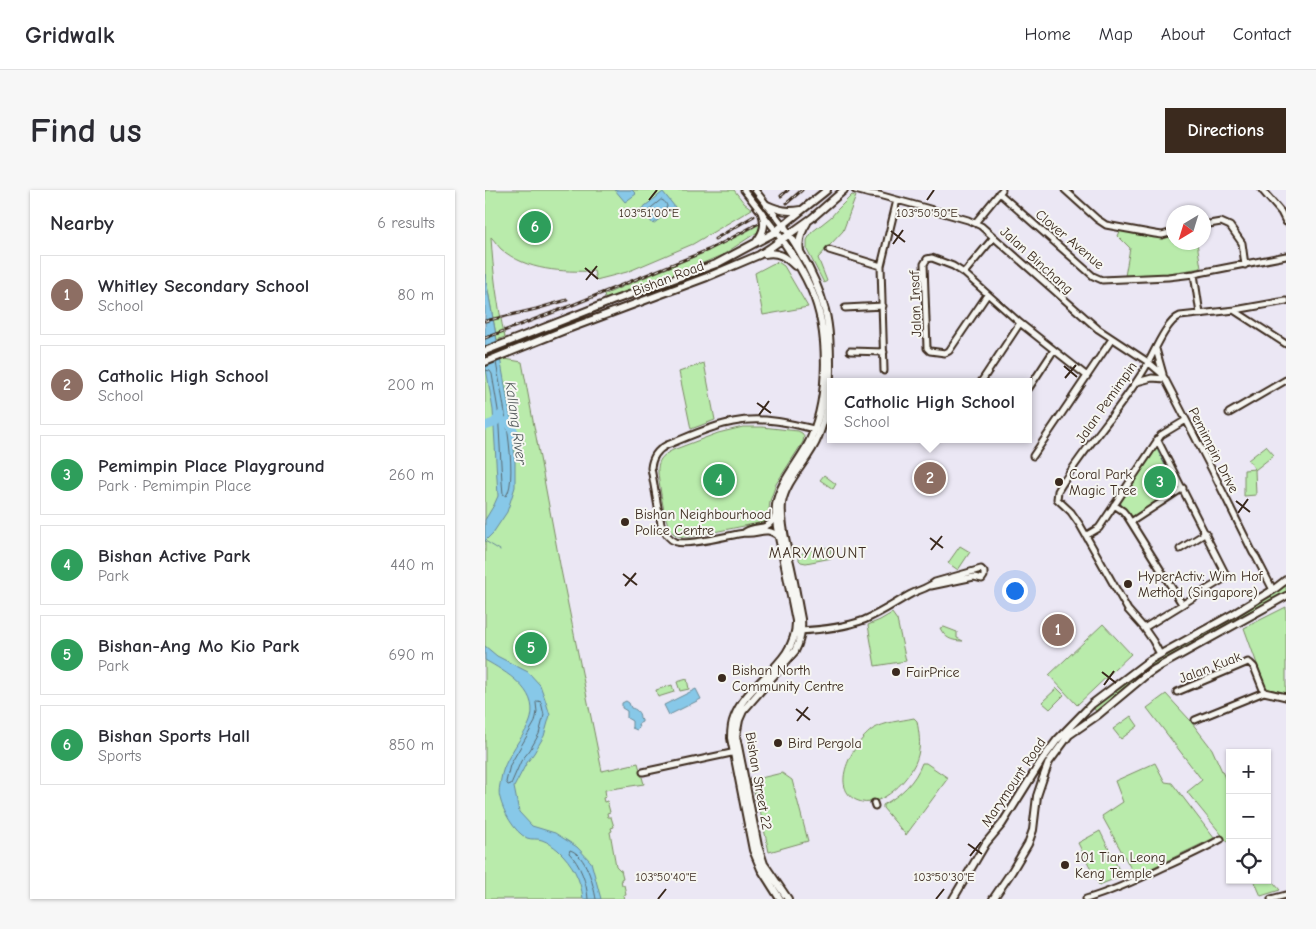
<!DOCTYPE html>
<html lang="en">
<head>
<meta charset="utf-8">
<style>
  body { margin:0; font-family:"Comic Neue",sans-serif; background:#f7f7f7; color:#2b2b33 }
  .controls { position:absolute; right:15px; bottom:15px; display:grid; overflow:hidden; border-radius:0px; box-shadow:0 1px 4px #0004 }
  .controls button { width:45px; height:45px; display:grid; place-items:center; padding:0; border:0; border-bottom:1px solid #e1e1e2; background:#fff; color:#2b2b33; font:25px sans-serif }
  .compass { position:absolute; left:681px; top:15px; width:45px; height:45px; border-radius:50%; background:#fff; box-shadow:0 1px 4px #0004; rotate:218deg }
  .you { position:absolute; left:529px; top:400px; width:18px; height:18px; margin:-12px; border:4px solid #fff; border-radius:50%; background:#1a73e8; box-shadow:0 0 0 8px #1a73e833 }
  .badge { display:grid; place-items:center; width:32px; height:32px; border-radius:50%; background:#3b2a1e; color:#fff; font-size:16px; font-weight:700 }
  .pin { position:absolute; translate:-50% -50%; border:2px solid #fff; box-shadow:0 1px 5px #0006 }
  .popup { position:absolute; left:342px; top:188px; width:205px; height:65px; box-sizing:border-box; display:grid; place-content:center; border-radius:0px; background:#fff; filter:drop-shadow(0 1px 4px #0005); font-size:16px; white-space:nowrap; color:#7c7c81 }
  .popup b { font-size:19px; color:#2b2b33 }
  .popup::after { content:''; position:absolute; left:50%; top:100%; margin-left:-10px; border:10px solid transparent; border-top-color:#fff }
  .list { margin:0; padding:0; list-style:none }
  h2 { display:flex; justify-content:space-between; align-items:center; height:65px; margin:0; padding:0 20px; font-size:21px }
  h2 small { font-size:16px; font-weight:400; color:#7c7c81 }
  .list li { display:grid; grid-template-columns:32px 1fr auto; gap:15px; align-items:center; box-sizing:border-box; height:80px; margin:0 10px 10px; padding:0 10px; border:1px solid #e1e1e2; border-radius:0px }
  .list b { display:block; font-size:19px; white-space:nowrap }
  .list p { margin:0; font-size:16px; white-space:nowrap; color:#7c7c81 }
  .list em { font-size:16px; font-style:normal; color:#7c7c81 }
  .icon { flex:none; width:28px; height:28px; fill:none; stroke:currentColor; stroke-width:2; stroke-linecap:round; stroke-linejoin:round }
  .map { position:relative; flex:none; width:801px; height:709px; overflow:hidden; border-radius:0px }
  header { display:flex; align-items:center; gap:30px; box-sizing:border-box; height:70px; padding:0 25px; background:#fff; border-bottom:1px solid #e1e1e2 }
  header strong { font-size:24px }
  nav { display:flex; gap:28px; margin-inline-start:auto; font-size:18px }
  .intro { display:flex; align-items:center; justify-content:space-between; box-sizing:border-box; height:120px; padding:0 30px }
  h1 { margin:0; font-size:35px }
  .button { padding:12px 22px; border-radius:0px; background:#3b2a1e; color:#fff; font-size:18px; font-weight:700 }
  main { display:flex; gap:30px; padding:0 30px }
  aside { flex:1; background:#fff; border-radius:0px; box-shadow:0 1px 4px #0004 }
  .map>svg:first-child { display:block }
  .green { fill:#b9ebab; stroke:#7a8a64 }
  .water { fill:#87c8e8; stroke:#698997 }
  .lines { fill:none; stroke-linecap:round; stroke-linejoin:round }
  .shore { stroke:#59696f; stroke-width:1 }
  .stream { stroke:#698997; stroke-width:1 }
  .river { stroke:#87c8e8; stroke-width:9 }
  .minor-casing { stroke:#3b2a1e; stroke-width:9 }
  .major-casing { stroke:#3b2a1e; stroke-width:10 }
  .minor { stroke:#f6f6f2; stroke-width:5 }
  .major { stroke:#f6f6f2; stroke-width:6 }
  .rail-casing { stroke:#3b2a1e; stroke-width:3 }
  .rail { stroke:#f6f6f2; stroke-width:1; stroke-dasharray:4; stroke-linecap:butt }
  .ticks { fill:none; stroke:#3b2a1e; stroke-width:2 }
  .poi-dot { fill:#3b2a1e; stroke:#f6f6f2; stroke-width:2 }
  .labels { text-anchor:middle; stroke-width:4; stroke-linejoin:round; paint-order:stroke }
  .street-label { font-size:14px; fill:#3b2a1e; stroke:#f6f6f2 }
  .poi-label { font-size:14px; fill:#3b2a1e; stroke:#f6f6f2; text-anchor:start }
  .water-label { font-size:15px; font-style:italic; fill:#52595b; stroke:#f6f6f2 }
  .neighbourhood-label { font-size:15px; letter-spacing:1px; fill:#3b2a1e; stroke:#f6f6f2 }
  .ticks-label { font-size:12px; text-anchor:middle; fill:#3b2a1e; stroke:#f6f6f2; stroke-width:4; stroke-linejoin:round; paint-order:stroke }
</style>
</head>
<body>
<header>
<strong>Gridwalk</strong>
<nav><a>Home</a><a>Map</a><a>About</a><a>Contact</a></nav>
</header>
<div class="intro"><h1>Find us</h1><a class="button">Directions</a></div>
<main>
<aside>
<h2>Nearby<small>6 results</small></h2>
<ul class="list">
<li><span class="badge" style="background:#8d6e63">1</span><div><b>Whitley Secondary School</b><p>School</p></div><em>80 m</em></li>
<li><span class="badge" style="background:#8d6e63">2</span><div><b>Catholic High School</b><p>School</p></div><em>200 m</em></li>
<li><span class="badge" style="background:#2e9e5b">3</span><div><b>Pemimpin Place Playground</b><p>Park · Pemimpin Place</p></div><em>260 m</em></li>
<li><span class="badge" style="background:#2e9e5b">4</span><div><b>Bishan Active Park</b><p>Park</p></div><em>440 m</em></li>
<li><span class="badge" style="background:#2e9e5b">5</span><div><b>Bishan-Ang Mo Kio Park</b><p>Park</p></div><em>690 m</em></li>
<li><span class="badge" style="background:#2e9e5b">6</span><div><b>Bishan Sports Hall</b><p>Sports</p></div><em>850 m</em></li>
</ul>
</aside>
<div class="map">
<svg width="801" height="709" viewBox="0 0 801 709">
  <rect width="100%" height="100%" fill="#ebe7f4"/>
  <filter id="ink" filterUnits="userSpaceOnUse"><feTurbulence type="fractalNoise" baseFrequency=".02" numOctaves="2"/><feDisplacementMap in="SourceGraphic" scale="10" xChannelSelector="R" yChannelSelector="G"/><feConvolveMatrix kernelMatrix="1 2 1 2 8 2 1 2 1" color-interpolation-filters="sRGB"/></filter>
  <g filter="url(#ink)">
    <!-- green -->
    <path class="green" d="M0 0H249L259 13 267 19 208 54 142 82 111 90 109 81C77 82 42 81 16 59 13 56 10 51 6 47 8 81 12 114 20 147L12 150 0 85Z
      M367 5 371 6 358 41 333 68 342 91 339 93 322 60V50L327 42 346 27 352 20Z
      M275 34 274 41 239 64 202 80 121 111 119 105C171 81 226 63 275 34Z
      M636 39 676 46 688 43V52L712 53 716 78 679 84 640 86 645 58 633 46Z
      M293 72 299 76 323 117 278 125 270 83 287 74Z
      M20 169 37 172 76 380 117 581 153 573 159 594 120 600 121 607 118 608 119 612 122 611 125 622 122 623 123 627H126L129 637 126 638 127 641 125 642 131 676 135 680H136L138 688 136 689 137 695H139L141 704 138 705 139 709H0V176Z
      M219 173 230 230 206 239 194 182Z
      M258 237H277L313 241 317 243 319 246 318 252 291 294 285 311 283 329 279 332 204 347C198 347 193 347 188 343 179 335 175 296 173 283 172 271 177 265 188 260L233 243Z
      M781 256 789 265 770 280 771 305 759 306V280L770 279 763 270Z
      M670 259H672L690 295 689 299 650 328 646 327 636 315 635 310Z
      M339 285 351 294 348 299 335 290Z
      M475 356 485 362 473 380 463 373Z
      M345 357 347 368 321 373 316 372 314 370V366L319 362Z
      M801 390V406L670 479 613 525 607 515 634 493Z
      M801 417V503L784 499 780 496 759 438Z
      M407 423 412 430 421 471 390 476 383 435 395 430Z
      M618 434 646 464 592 515 564 485Z
      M459 437 472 442V448L478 451C466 451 460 448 455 438Z
      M202 489 204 499 195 501 192 492Z
      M187 495 189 502 173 507 171 500Z
      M572 498 579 505 565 519 557 512Z
      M681 504 704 529 727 559 745 599V655L702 602 717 590 662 518Z
      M646 526 653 536 636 549 628 539Z
      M429 528 432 531C434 543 436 554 433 565 428 587 395 622 371 610 343 596 370 551 388 539 400 532 415 531 429 528Z
      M437 573H441L463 588 421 645 398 618V615C416 605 430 592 437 573Z
      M670 573 680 592 687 593 729 648 650 686 617 626 638 612 630 591Z
      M297 583 307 590 323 651 284 662 274 616H272L267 590Z
      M615 641 637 686 614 695 593 653Z
      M782 685 795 700 776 706 769 690H782Z"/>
    <!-- water -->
    <path class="water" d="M130 0H147L151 4 140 12Z
      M178 2 190 17 168 34 156 19Z
      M0 84 28 240 30 271V297L22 322 8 343 0 351V330L9 315 13 306 8 220 0 172Z
      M0 456 12 466 43 482 55 495 60 509 65 525 59 546 49 563 41 574 29 597 34 622 47 636 70 643 92 657 106 672 116 709H98C96 689 87 673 73 660 68 656 63 652 57 650 52 648 47 650 42 648 29 642 18 621 15 608 13 602 15 595 16 589 18 575 26 564 33 552 38 545 44 536 46 528 53 500 21 482 0 470Z
      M211 499 216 509 184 525 179 515Z
      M141 511 144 513 146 518C151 519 155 522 155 528L157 530V532L153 534 154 538 152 540 147 538V531L142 528V521L137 518V513Z"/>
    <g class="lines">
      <!-- shore -->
      <path class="shore" d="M176 10C179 10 182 14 182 17L171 26H168L164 22 165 19Z
        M0 180 5 181 7 184 13 220 17 292 18 304 21 306C35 288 15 197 11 172
        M53 511 56 512 59 525 54 544 45 560 36 571 26 594 23 595 21 592 25 575 50 532 52 522 51 513Z
        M103 709C102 693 95 674 84 663L85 660C101 665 108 693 111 709"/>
      <!-- stream -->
      <path class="stream" d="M670 259H672L690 295 689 299 650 328 646 327 636 315 635 310Z
        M0 351 15 360"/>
      <!-- river -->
      <path class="river" d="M23 231 30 244
        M0 236 9 233 16 225"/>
      <!-- minor casing -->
      <g class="minor-casing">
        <path id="minor" d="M259 0 291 41
          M270 0 298 35
          M370 0 385 4 394 5 441 18 483 30 496 36 613 139 663 172 676 183 680 189 727 280 768 363 771 367 788 400
          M580 0 612 29 621 35 670 44 677 45 688 42
          M777 0 796 22 801 32
          M514 3 608 86 617 90 683 87 709 84 801 66
          M490 33 517 0
          M718 35 736 32 745 36 757 53 760 75
          M344 60 396 76
          M479 83 509 47
          M709 84 715 124
          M502 105 464 161 460 163 445 161 442 158 439 74 442 69 447 68 468 76 479 83 535 133 602 186
          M360 118 398 116
          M750 121 801 154
          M671 159 678 184
          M365 161 399 162
          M399 181 396 76 412 10
          M496 192 535 133
          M652 192 667 188 680 189
          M544 198 569 160
          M744 223 801 190
          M548 266 627 149
          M629 315 638 321 642 326 697 414
          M646 332 698 298
          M260 342C273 333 281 344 291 325
          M602 345 614 338 676 245 701 230
          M294 347C281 335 274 345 259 343 245 345 203 356 191 352 183 349 179 342 176 334L166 278C167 267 172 260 182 255 203 247 225 236 248 232 277 226 305 233 333 240
          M695 359 721 343
          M659 438 737 390 741 387 740 383 672 249
          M314 441C334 440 360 437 379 430 396 423 410 413 426 404 434 400 443 398 450 392L496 379 499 382V386L497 389 489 387 446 396
          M675 464 668 451 659 438 643 420 595 335 586 322 572 309 573 301C599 256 638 218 663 173 670 160 682 131 695 126L750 120 801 111
          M692 502 763 472 765 473 769 477 779 502
          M710 530 779 502 801 507
          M158 582 251 562
          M389 613 390 616
          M601 709C628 701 652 690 677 678 697 669 717 660 736 649
          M786 709 801 705"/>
      </g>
      <!-- major casing -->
      <g class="major-casing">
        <path id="major" d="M282 15C296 21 302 22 316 20
          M298 35C316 61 332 89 340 120 345 139 345 160 345 180 345 203 342 225 333 247 325 269 301 289 297 313 295 332 301 351 304 369 309 389 312 409 316 429 317 441 316 450 310 461L258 521 254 530 251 546 273 656 279 674 303 709
          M291 41C304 59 317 79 326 99 345 142 344 206 326 248 316 271 295 290 291 315 289 333 296 354 299 371 303 391 307 411 311 431 312 474 262 491 249 528 246 535 246 541 246 548L268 660 276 679 295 709
          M272 51C279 42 281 34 277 23
          M315 61C313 51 316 42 322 33
          M280 64C293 61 301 67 310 76
          M0 161 127 111 231 74 287 44 342 0
          M0 172 80 140 222 87 274 65 285 58 327 28 359 0
          M468 709 501 653 517 634 557 570 572 550 607 514 665 470 748 424 788 400 801 390
          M508 709 527 681 543 654 548 640 552 606 558 588 564 572 584 545 613 525 661 485 670 479 801 406"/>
      </g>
      <!-- minor -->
      <use href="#minor" class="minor"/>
      <!-- major -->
      <use href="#major" class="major"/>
      <!-- rail casing -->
      <g class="rail-casing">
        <path id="rail" d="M296 6 303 0
          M302 13 317 0
          M230 49 269 26
          M0 131 51 119 82 110
          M0 148 85 116 223 60 241 51 274 33"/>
      </g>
      <!-- rail -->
      <use href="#rail" class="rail"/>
    </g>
  </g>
  <!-- ticks -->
  <path class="ticks" d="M164 10 172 0M442 10 449 0M406 41 420 52M408 54 418 40M100 78 113 89M101 90 112 76M579 176 592 187M580 188 591 175M272 213 286 223M274 225 284 211M751 311 765 322M753 323 763 309M445 348 458 358M446 360 457 346M138 384 152 395M140 396 151 383M617 482 631 493M619 495 629 481M311 519 325 530M312 531 323 517M483 654 497 664M485 666 496 652M173 709 181 699M451 709 459 699"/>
  <!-- markers -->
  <g class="poi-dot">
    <circle cx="574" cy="292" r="5"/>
    <circle cx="140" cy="332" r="5"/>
    <circle cx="643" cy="394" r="5"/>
    <circle cx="411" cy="482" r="5"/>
    <circle cx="237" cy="488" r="5"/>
    <circle cx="293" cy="553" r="5"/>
    <circle cx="580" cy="675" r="5"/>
  </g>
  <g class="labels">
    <!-- street labels -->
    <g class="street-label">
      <text transform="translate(585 49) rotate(40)" y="5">Clover Avenue</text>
      <text transform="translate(552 70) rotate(42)" y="5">Jalan Binchang</text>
      <text transform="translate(183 88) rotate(-21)" y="5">Bishan Road</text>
      <text transform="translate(430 114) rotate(-92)" y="5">Jalan Insaf</text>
      <text transform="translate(621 212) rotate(-55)" y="5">Jalan Pemimpin</text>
      <text transform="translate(729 260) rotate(63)" y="5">Pemimpin Drive</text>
      <text transform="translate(725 477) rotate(-21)" y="5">Jalan Kuak</text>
      <text transform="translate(274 591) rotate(80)" y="5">Bishan Street 22</text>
      <text transform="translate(528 592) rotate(-56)" y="5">Marymount Road</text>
    </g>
    <!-- poi labels -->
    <g class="poi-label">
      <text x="584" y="289">Coral Park<tspan x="584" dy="16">Magic Tree</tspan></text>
      <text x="150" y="329">Bishan Neighbourhood<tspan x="150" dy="16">Police Centre</tspan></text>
      <text x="653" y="391">HyperActiv: Wim Hof<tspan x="653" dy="16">Method (Singapore)</tspan></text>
      <text x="247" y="485">Bishan North<tspan x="247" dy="16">Community Centre</tspan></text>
      <text x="421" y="487">FairPrice</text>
      <text x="303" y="558">Bird Pergola</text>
      <text x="590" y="672">101 Tian Leong<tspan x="590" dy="16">Keng Temple</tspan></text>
    </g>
    <!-- water labels -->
    <g class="water-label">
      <text transform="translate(31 233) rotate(82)" y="5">Kallang River</text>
    </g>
    <!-- neighbourhood labels -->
    <g class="neighbourhood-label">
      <text x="333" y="368">MARYMOUNT</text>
    </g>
  </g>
  <g class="ticks-label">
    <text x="164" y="27">103°51'00"E</text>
    <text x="442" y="27">103°50'50"E</text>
    <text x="181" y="691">103°50'40"E</text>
    <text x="459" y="691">103°50'30"E</text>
  </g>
</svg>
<div class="controls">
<button>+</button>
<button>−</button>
<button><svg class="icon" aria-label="locate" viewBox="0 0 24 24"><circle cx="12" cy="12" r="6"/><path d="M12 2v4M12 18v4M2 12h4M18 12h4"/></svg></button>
</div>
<svg class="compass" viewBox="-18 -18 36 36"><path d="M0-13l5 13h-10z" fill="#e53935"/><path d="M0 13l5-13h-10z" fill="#7c7c81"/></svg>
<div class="you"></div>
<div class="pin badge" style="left:573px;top:440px;background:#8d6e63">1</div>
<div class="pin badge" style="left:445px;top:288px;background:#8d6e63">2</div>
<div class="popup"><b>Catholic High School</b>School</div>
<div class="pin badge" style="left:675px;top:292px;background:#2e9e5b">3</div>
<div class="pin badge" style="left:234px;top:290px;background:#2e9e5b">4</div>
<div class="pin badge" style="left:46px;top:458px;background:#2e9e5b">5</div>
<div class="pin badge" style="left:50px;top:37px;background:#2e9e5b">6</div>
</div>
</main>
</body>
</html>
